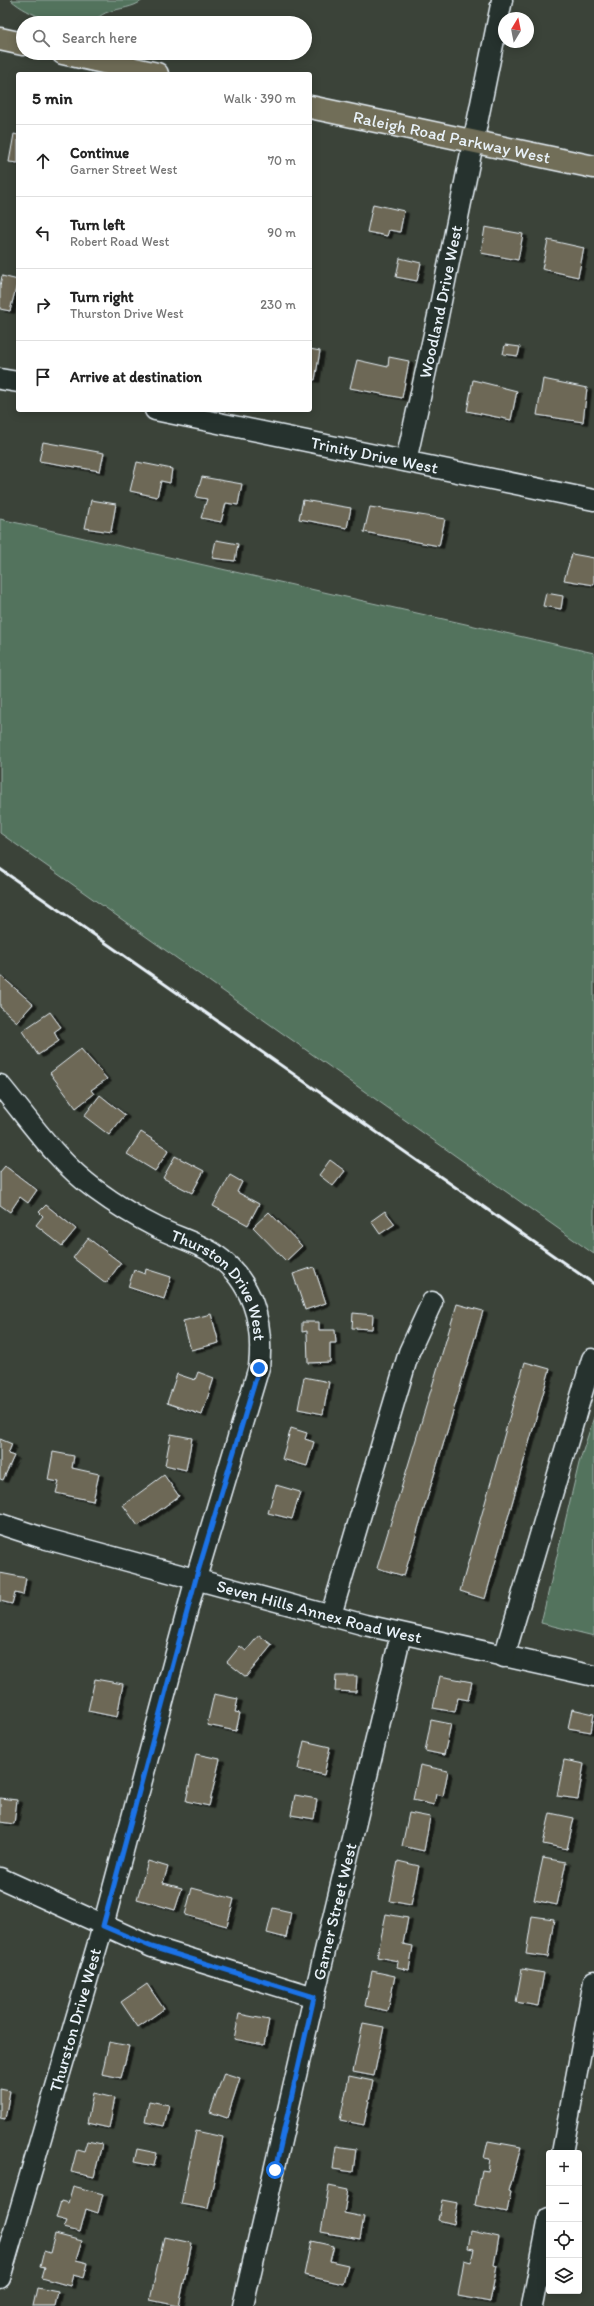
<!DOCTYPE html>
<html lang="en">
<head>
<meta charset="utf-8">
<style>
  body { margin:0; font-family:Itim,sans-serif; background:#f2f2f2; color:#222 }
  .controls { position:absolute; right:12px; bottom:12px; display:grid; overflow:hidden; border-radius:4px; box-shadow:0 2px 10px #0003 }
  .controls button { width:36px; height:36px; display:grid; place-items:center; padding:0; border:0; border-bottom:1px solid #e0e0e0; background:#fff; color:#222; font:20px sans-serif }
  .compass { position:absolute; left:498px; top:12px; width:36px; height:36px; border-radius:50%; background:#fff; box-shadow:0 2px 10px #0003; rotate:10deg }
  .stop { position:absolute; width:12px; height:12px; margin:-9px; border:3px solid #1a73e8; border-radius:50%; background:#fff }
  .stop.end { background:#1a73e8; border-color:#fff; box-shadow:0 1px 4px #0008 }
  .list { margin:0; padding:0; list-style:none }
  h2 { display:flex; justify-content:space-between; align-items:center; height:52px; margin:0; padding:0 16px; font-size:17px }
  h2 small { font-size:13px; font-weight:400; color:#767676 }
  .list li { display:grid; grid-template-columns:26px 1fr auto; gap:12px; align-items:center; box-sizing:border-box; height:72px; padding:0 16px; border-top:1px solid #e0e0e0 }
  .list b { display:block; font-size:15px; white-space:nowrap }
  .list p { margin:0; font-size:13px; white-space:nowrap; color:#767676 }
  .list em { font-size:13px; font-style:normal; color:#767676 }
  .icon { flex:none; width:22px; height:22px; fill:none; stroke:currentColor; stroke-width:2; stroke-linecap:round; stroke-linejoin:round }
  .map { position:relative; flex:none; width:594px; height:2306px; overflow:hidden }
  .search { position:absolute; background:#fff; box-shadow:0 2px 10px #0003; left:16px; top:16px; width:296px; height:44px; display:flex; align-items:center; gap:10px; box-sizing:border-box; padding:0 14px; border-radius:22px; color:#767676; font-size:15px }
  .panel { position:absolute; background:#fff; box-shadow:0 2px 10px #0003; left:16px; top:72px; width:296px; height:340px; border-radius:4px }
  .map>svg:first-child { display:block }
  .green { fill:#53735d; stroke:#9eb2aa }
  .building { fill:#6d6856; stroke:#e8f1f8; filter:url(#shadow) }
  .lines { fill:none; stroke-linecap:round; stroke-linejoin:round }
  .minor-casing { stroke:#e8f1f8; stroke-width:23 }
  .major-casing { stroke:#e8f1f8; stroke-width:25 }
  .minor { stroke:#26332d; stroke-width:20 }
  .major { stroke:#716e59; stroke-width:22 }
  .rail { stroke:#e8f1f8; stroke-width:3 }
  .route { stroke:#1a73e8; stroke-width:5 }
  .labels { text-anchor:middle; stroke-width:4; stroke-linejoin:round; paint-order:stroke }
  .street-label { font-size:17px; fill:#e8f1f8; stroke:#26332d }
</style>
</head>
<body>
<div class="map">
<svg width="594" height="2306" viewBox="0 0 594 2306">
  <defs>
    <filter id="shadow"><feDropShadow dx="4.5" dy="2.5" stdDeviation="0" flood-color="#0009"/></filter>
  </defs>
  <rect width="100%" height="100%" fill="#3b4339"/>
  <filter id="ink" filterUnits="userSpaceOnUse"><feTurbulence type="fractalNoise" baseFrequency=".025" numOctaves="2"/><feDisplacementMap in="SourceGraphic" scale="8" xChannelSelector="R" yChannelSelector="G"/><feConvolveMatrix kernelMatrix="1 2 1 2 8 2 1 2 1" color-interpolation-filters="sRGB"/></filter>
  <g filter="url(#ink)">
    <!-- green -->
    <path class="green" d="M11 0H143C133 8 120 8 108 12 101 14 94 22 86 23 62 27 29 16 11 0Z
      M0 519 594 653V1254L0 833Z
      M594 1417V1636L541 1623 579 1463Z"/>
    <!-- building -->
    <path class="building" d="M14 134 18 135V163L9 162Z
      M373 204 404 211 400 232 389 230 387 236 367 232Z
      M485 227 523 234 518 260 481 253Z
      M548 240 584 248 578 277 542 269Z
      M400 258 421 263 417 281 396 277Z
      M2 276 18 280 10 311 0 309V286Z
      M505 345 520 347 518 356 503 354Z
      M310 349 320 351 315 380 310 379Z
      M389 357 409 361 402 398 350 388 357 360 388 367Z
      M543 379 587 388 583 422 537 415Z
      M473 380 517 391 511 420 467 411Z
      M43 442 104 453 100 471 39 461Z
      M137 462 172 469 170 483 161 481 157 497 130 491Z
      M202 477 242 484 238 505 226 503 221 522 201 518 207 499 196 497Z
      M91 500 116 504 111 532 85 528Z
      M303 500 351 508 347 528 299 519Z
      M370 507 445 519 439 546 364 532Z
      M216 540 238 544 235 561 212 558Z
      M572 554 594 558V585L564 580Z
      M546 593 563 596 561 609 543 606Z
      M0 975 33 1004 17 1022 0 1007Z
      M50 1012 61 1027 54 1032 59 1041 38 1055 22 1031Z
      M81 1049 107 1079 91 1090 94 1094 76 1108 50 1073Z
      M100 1095 125 1115 109 1135 84 1116Z
      M141 1132 169 1150 155 1171 127 1154Z
      M175 1156 204 1171 192 1193 163 1178Z
      M330 1160 345 1171 333 1186 319 1175Z
      M5 1166 37 1190 28 1203 20 1197 10 1212 0 1205V1172Z
      M230 1175 242 1182 237 1192 259 1204 248 1225 213 1206Z
      M46 1205 76 1229 62 1246 36 1225 43 1216 39 1212Z
      M385 1211 395 1224 380 1234 371 1221Z
      M269 1212 302 1246 286 1261 253 1227Z
      M88 1238 121 1263 106 1283 73 1258Z
      M314 1267 326 1303 305 1310 293 1274Z
      M146 1269 171 1277 164 1299 128 1287 134 1270 145 1274Z
      M457 1304 483 1311 404 1576 377 1568Z
      M353 1313 373 1315 372 1329 352 1328Z
      M211 1314 219 1343 191 1350 183 1321Z
      M302 1322H319V1330H335L336 1343H330V1362L308 1363 307 1331 302 1332Z
      M525 1362 550 1369 485 1599 460 1591Z
      M198 1372 214 1378 202 1415 167 1403 177 1374 195 1380Z
      M304 1377 329 1382 323 1414 298 1409Z
      M291 1428 307 1433 305 1439 314 1442 307 1466 282 1459Z
      M171 1434 192 1438 186 1470 165 1465Z
      M0 1439 12 1444 8 1454 14 1456 3 1480 0 1479Z
      M53 1452 74 1456 72 1468 99 1474 93 1501 56 1493 59 1482 48 1480Z
      M164 1475 179 1496 138 1526 123 1505Z
      M276 1485 300 1492 292 1519 268 1513Z
      M0 1573 26 1578 23 1595 15 1593 12 1604 0 1601Z
      M259 1635 272 1645 246 1677 227 1662 240 1646 246 1651Z
      M336 1676H357L356 1692 335 1691Z
      M440 1676 472 1682 468 1700 458 1698 455 1712 433 1708Z
      M95 1679 123 1684 117 1717 88 1711Z
      M214 1694 238 1699 235 1712 240 1713 236 1731 207 1725Z
      M572 1709 594 1714 591 1732 568 1728Z
      M431 1720 451 1724 444 1755 425 1751Z
      M304 1741 330 1747 324 1775 298 1769Z
      M196 1754 220 1759 209 1806 186 1801Z
      M564 1760 584 1764 578 1799 557 1796Z
      M420 1765 448 1771 443 1796 436 1794 434 1805 413 1800Z
      M295 1795 317 1799 314 1819 291 1815Z
      M0 1798 17 1800 14 1824 0 1822Z
      M409 1813 430 1817 424 1851 402 1846Z
      M550 1813 574 1818 567 1849 543 1844Z
      M543 1858 566 1862 557 1905 534 1900Z
      M148 1861 168 1867 163 1883 182 1888 175 1910 137 1899Z
      M398 1861 419 1866 411 1905 390 1901Z
      M192 1888 234 1899 227 1926 185 1915Z
      M273 1908 291 1912 286 1938 267 1933Z
      M386 1914 408 1918 403 1944 413 1946 409 1970 397 1967 398 1961 377 1957Z
      M532 1916 554 1919 548 1957 526 1954Z
      M522 1969 544 1973 538 2006 516 2002Z
      M372 1971 395 1976 388 2011 365 2006Z
      M147 1984 164 2009 138 2027 121 2002Z
      M239 2014 269 2020 264 2045 234 2039Z
      M363 2023 384 2027 374 2076 353 2072Z
      M109 2042 129 2046 121 2078 102 2074Z
      M224 2073 240 2078 227 2118 210 2112Z
      M349 2076 373 2081 364 2125 340 2120Z
      M0 2089 10 2091 5 2119 0 2118Z
      M93 2093 115 2098 109 2128 87 2123Z
      M149 2101 169 2105 164 2126 145 2122Z
      M196 2131 223 2137 208 2209 181 2204Z
      M87 2141 102 2144 94 2177 71 2172 77 2149 84 2151Z
      M488 2141 521 2147 509 2191 511 2192 507 2212 475 2205 482 2170 488 2171 490 2159 484 2158Z
      M336 2146 356 2149 353 2172 333 2169Z
      M137 2149 157 2153 154 2166 134 2162Z
      M73 2186 103 2194 98 2213 86 2209 80 2232 64 2228 67 2221 56 2218 61 2201 68 2203Z
      M329 2186 348 2190 344 2213 364 2217 360 2239 321 2232Z
      M442 2200 458 2203 454 2224 438 2220Z
      M471 2231 499 2237 494 2265 497 2266 490 2302 458 2296 464 2260 471 2262 474 2249 468 2248Z
      M55 2234 82 2241 76 2260 88 2263 84 2278 73 2275 70 2286 42 2278 45 2268 40 2267 44 2251 50 2253Z
      M164 2237 192 2243 179 2306 150 2300Z
      M311 2241 334 2246 330 2261 348 2265 343 2284 304 2275Z
      M37 2288 58 2292 55 2306H33Z"/>
    <g class="lines">
      <!-- minor casing -->
      <g class="minor-casing">
        <g id="minor">
          <path d="M0 379 18 382"/>
          <path id="s1" d="M155 410 594 500"/>
          <path id="s2" d="M406 461 438 316 502 0"/>
          <path id="s3" d="M0 1085C30 1121 57 1162 96 1190 115 1204 136 1217 158 1228 176 1237 196 1242 213 1253 253 1280 264 1323 259 1367L196 1578 103 1926 0 2278"/>
          <path id="s4" d="M0 1524 43 1538 365 1625 594 1676"/>
          <path d="M331 1615 409 1352 432 1302"/>
          <path d="M504 1657 592 1359"/>
          <path d="M0 1878 152 1947 314 1997"/>
          <path d="M562 2153 594 1981"/>
          <path id="s5" d="M243 2306 314 1997 401 1634"/>
          <path d="M532 2306 549 2218"/>
        </g>
      </g>
      <!-- major casing -->
      <g class="major-casing">
        <g id="major">
          <path d="M0 39 23 44"/>
          <path d="M63 53 157 74"/>
          <path id="s6" d="M310 107 594 167"/>
        </g>
      </g>
      <!-- minor -->
      <use href="#minor" class="minor"/>
      <!-- major -->
      <use href="#major" class="major"/>
      <!-- rail -->
      <path class="rail" d="M0 869 594 1284"/>
    </g>
  </g>
  <g class="lines" filter="url(#ink)">
    <!-- route -->
    <path class="route" d="M259 1368 196 1578 103 1926 152 1947 314 1997 275 2170"/>
  </g>
  <g class="labels">
    <!-- street labels -->
    <g class="street-label">
      <text dy="6" stroke="none"><textPath href="#s6" startOffset="145">Raleigh Road Parkway West</textPath></text>
      <text dy="6" stroke="none"><textPath href="#s2" startOffset="163">Woodland Drive West</textPath></text>
      <text dy="6" stroke="none"><textPath href="#s1" startOffset="224">Trinity Drive West</textPath></text>
      <text dy="6" stroke="none"><textPath href="#s3" startOffset="305">Thurston Drive West</textPath></text>
      <text dy="6" stroke="none"><textPath href="#s4" startOffset="331">Seven Hills Annex Road West</textPath></text>
      <text dy="6" stroke="none"><textPath href="#s5" startOffset="405">Garner Street West</textPath></text>
      <text transform="translate(75 2020) rotate(-74)" y="6">Thurston Drive West</text>
    </g>
  </g>
</svg>
<div class="controls">
<button>+</button>
<button>−</button>
<button><svg class="icon" aria-label="locate" viewBox="0 0 24 24"><circle cx="12" cy="12" r="6"/><path d="M12 2v4M12 18v4M2 12h4M18 12h4"/></svg></button>
<button><svg class="icon" aria-label="layers" viewBox="0 0 24 24"><path d="M12 4l9 5-9 5-9-5zM3 14l9 5 9-5"/></svg></button>
</div>
<svg class="compass" viewBox="-18 -18 36 36"><path d="M0-13l5 13h-10z" fill="#e53935"/><path d="M0 13l5-13h-10z" fill="#767676"/></svg>
<div class="stop" style="left:275px;top:2170px"></div>
<div class="stop end" style="left:259px;top:1368px"></div>
<div class="search"><svg class="icon" aria-label="search" viewBox="0 0 24 24"><circle cx="10" cy="10" r="6"/><path d="M15 15l6 6"/></svg>Search here</div>
<section class="panel">
<h2>5 min<small>Walk · 390 m</small></h2>
<ul class="list">
<li><svg class="icon" aria-label="ahead" viewBox="0 0 24 24"><path d="M12 20V5M6 11l6-6 6 6"/></svg><div><b>Continue</b><p>Garner Street West</p></div><em>70 m</em></li>
<li><svg class="icon" aria-label="left" viewBox="0 0 24 24"><path d="M17 20v-9H6M10 6l-5 5 5 5"/></svg><div><b>Turn left</b><p>Robert Road West</p></div><em>90 m</em></li>
<li><svg class="icon" aria-label="right" viewBox="0 0 24 24"><path d="M7 20v-9h11M14 6l5 5-5 5"/></svg><div><b>Turn right</b><p>Thurston Drive West</p></div><em>230 m</em></li>
<li><svg class="icon" aria-label="arrive" viewBox="0 0 24 24"><path d="M6 21V4h12l-3 4 3 4H6"/></svg><div><b>Arrive at destination</b></div></li>
</ul>
</section>
</div>
</body>
</html>
